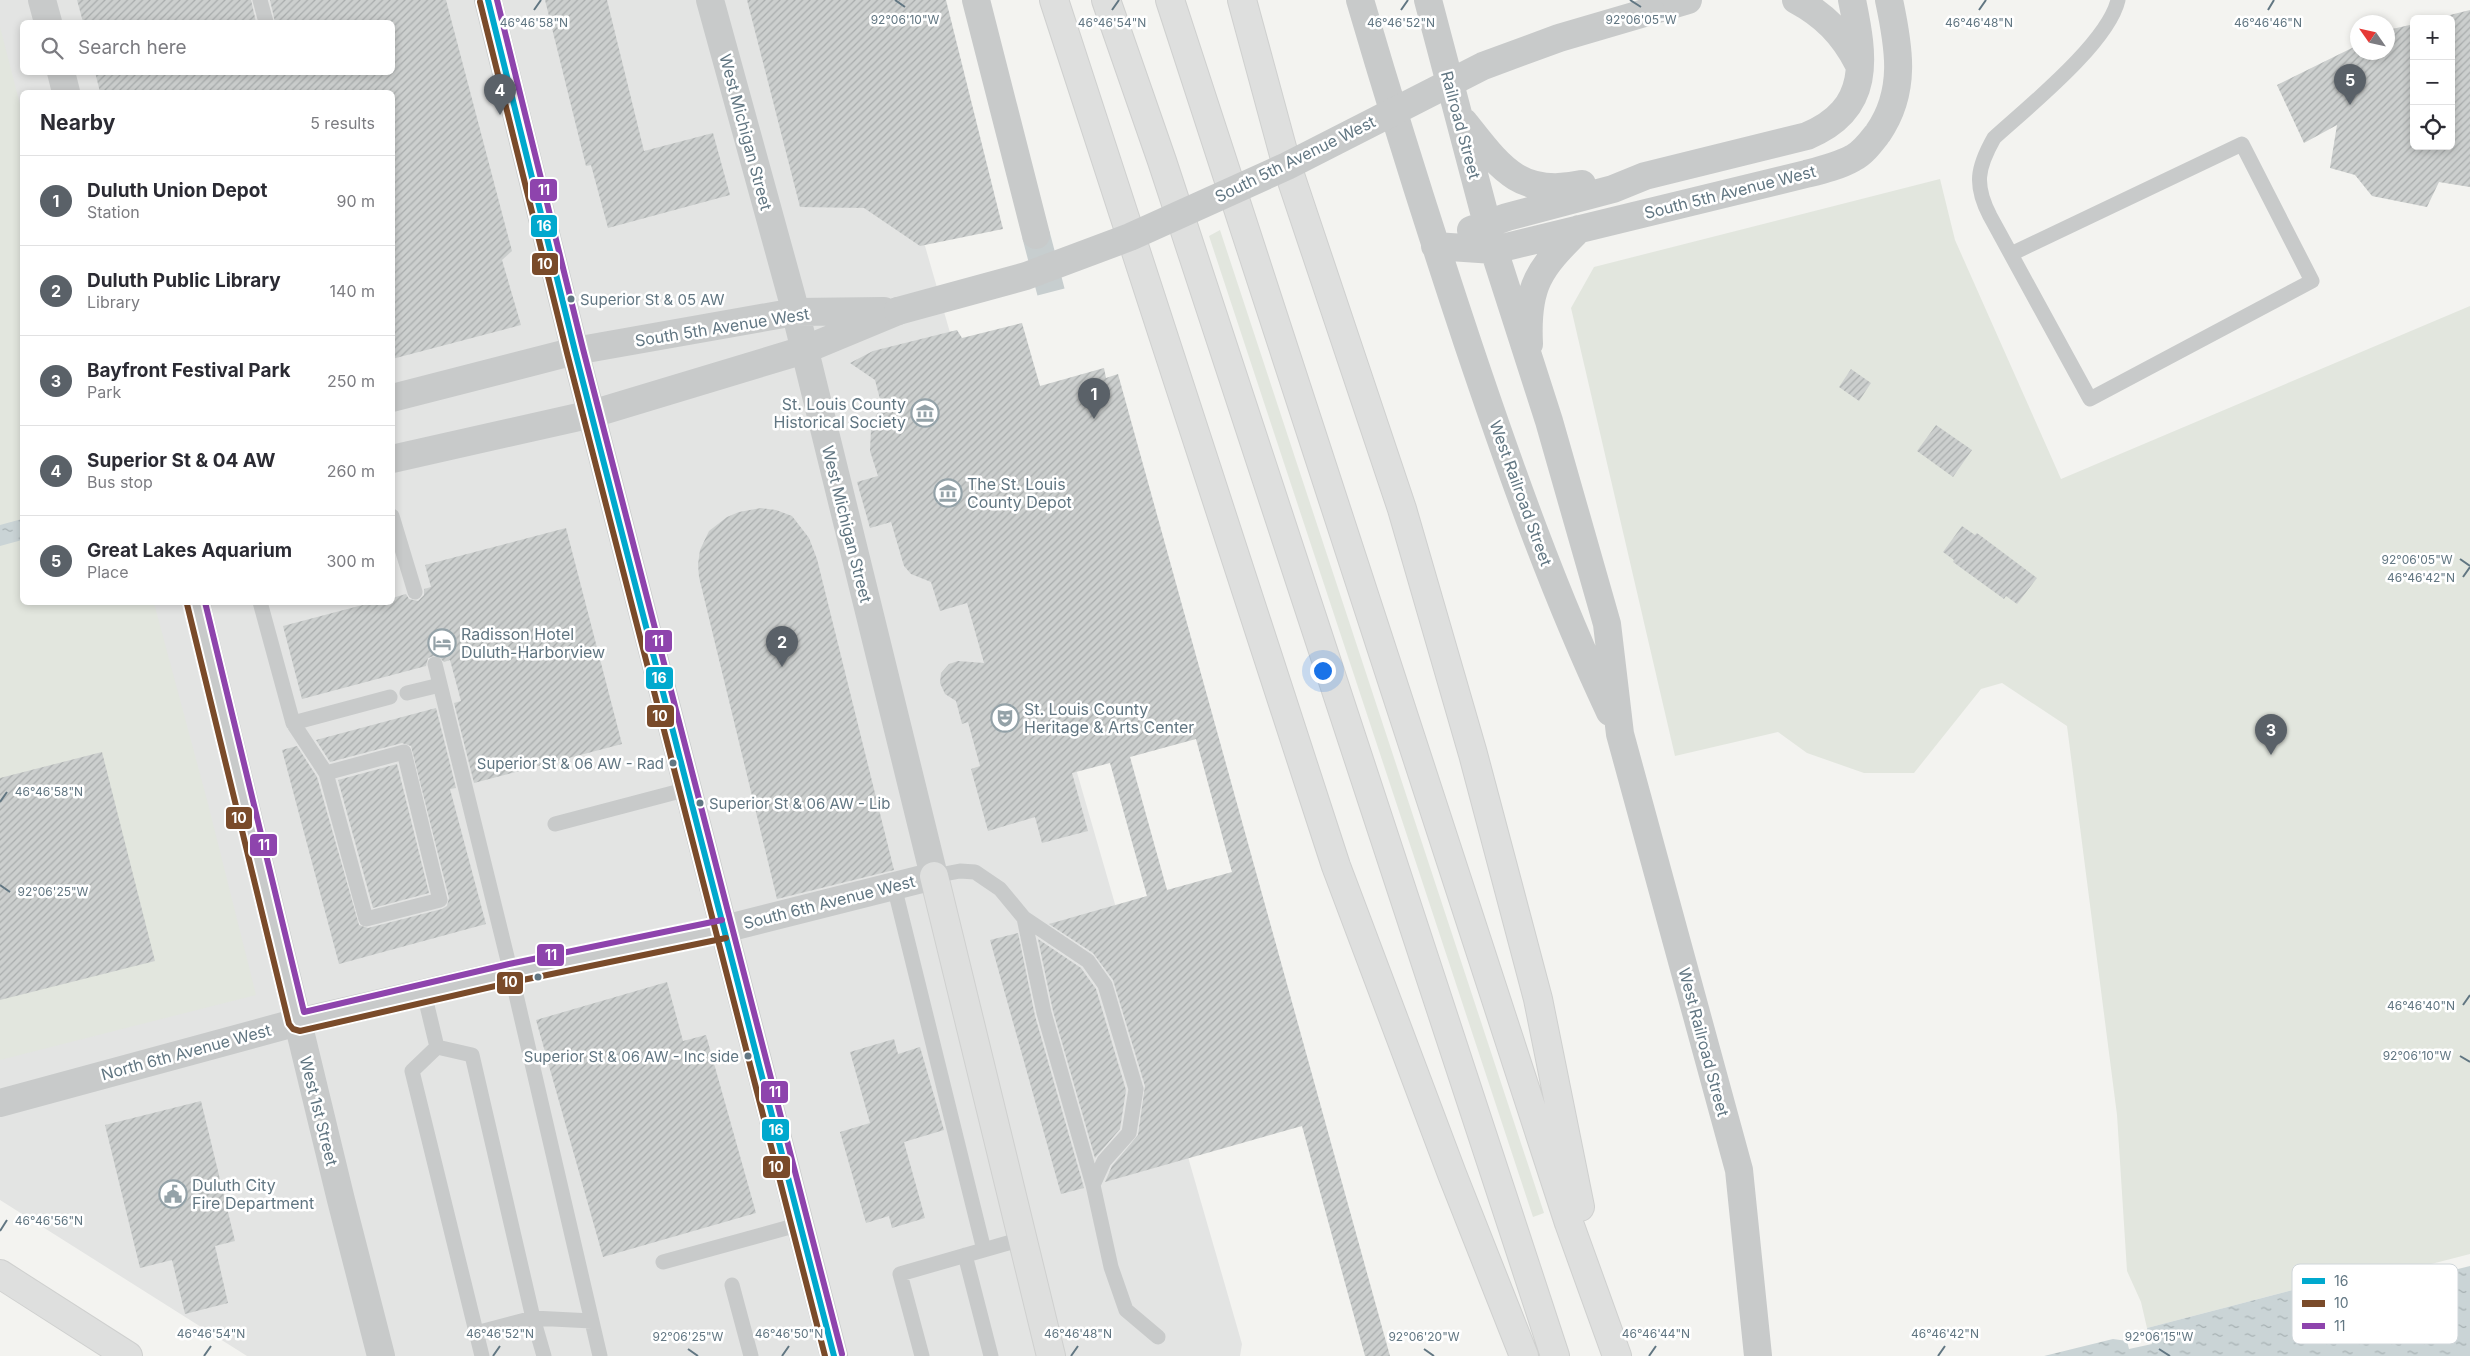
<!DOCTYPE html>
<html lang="en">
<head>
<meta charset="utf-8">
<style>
  body { margin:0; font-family:Inter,sans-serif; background:#f7f7f7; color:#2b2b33 }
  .controls { position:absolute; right:15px; top:15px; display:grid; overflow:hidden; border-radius:8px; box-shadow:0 2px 8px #0003 }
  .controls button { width:45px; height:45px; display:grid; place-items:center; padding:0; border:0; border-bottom:1px solid #e1e1e2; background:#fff; color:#2b2b33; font:25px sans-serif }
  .compass { position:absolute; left:2350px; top:15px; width:45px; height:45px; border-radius:50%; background:#fff; box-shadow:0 2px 8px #0003; rotate:304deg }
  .you { position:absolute; left:1322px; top:670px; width:18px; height:18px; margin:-12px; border:4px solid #fff; border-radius:50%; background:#1a73e8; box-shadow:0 0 0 8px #1a73e833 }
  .badge { display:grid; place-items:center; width:32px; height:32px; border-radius:50%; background:#5a6168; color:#fff; font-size:16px; font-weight:700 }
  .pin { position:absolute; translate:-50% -41px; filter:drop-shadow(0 1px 2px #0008) }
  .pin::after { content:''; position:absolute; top:26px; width:18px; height:15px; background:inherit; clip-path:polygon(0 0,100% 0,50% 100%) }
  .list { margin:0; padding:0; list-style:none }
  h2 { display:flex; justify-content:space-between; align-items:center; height:65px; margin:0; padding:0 20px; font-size:21px }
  h2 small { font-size:16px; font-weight:400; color:#7c7c81 }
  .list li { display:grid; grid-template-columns:32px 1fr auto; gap:15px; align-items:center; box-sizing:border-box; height:90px; padding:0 20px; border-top:1px solid #e1e1e2 }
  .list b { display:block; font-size:19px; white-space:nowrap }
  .list p { margin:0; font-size:16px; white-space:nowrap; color:#7c7c81 }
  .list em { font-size:16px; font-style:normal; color:#7c7c81 }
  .icon { flex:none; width:28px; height:28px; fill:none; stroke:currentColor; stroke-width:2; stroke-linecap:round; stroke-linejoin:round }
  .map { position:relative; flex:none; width:2470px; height:1356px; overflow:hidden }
  .search { position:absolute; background:#fff; box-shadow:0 2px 8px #0003; left:20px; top:20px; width:375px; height:55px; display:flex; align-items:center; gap:12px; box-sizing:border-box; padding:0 18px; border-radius:8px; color:#7c7c81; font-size:19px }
  .panel { position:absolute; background:#fff; box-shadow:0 2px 8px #0003; left:20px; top:90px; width:375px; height:515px; border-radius:8px }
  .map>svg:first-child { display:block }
  .built { fill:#e3e4e3; fill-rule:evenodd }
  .park { fill:#e2e6de }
  .water { fill:url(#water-ripples) }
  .pier { fill:#f3f3f0 }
  .building { fill:url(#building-hatch); fill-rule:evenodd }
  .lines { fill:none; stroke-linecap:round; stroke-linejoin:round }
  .minor-tunnel { stroke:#c7cecf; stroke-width:28; stroke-dasharray:28 14; stroke-linecap:butt }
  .trunk-casing { stroke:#cfd0cf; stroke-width:30 }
  .motorway-casing { stroke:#cfd0cf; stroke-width:30 }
  .service { stroke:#c8caca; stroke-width:15 }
  .minor { stroke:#c8caca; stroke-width:28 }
  .tertiary { stroke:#c8caca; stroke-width:28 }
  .trunk { stroke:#dedfde; stroke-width:28 }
  .motorway { stroke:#dedfde; stroke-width:28 }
  .tertiary-bridge { stroke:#c8caca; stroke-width:28 }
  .bus-1-casing { stroke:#fff; stroke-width:10 }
  .bus-2-casing { stroke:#fff; stroke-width:10 }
  .bus-3-casing { stroke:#fff; stroke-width:10 }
  .bus-1 { stroke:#00a9ce; stroke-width:6 }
  .bus-2 { stroke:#7a4b2a; stroke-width:6 }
  .bus-3 { stroke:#8e44ad; stroke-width:6 }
  .ticks { fill:none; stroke:#617682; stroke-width:2 }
  .bus-dot { fill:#617682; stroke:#fff; stroke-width:2 }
  .labels { text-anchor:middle; stroke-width:5; stroke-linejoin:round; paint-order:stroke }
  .bus-label { font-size:15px; fill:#617682; stroke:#fff; text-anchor:start }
  .street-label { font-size:16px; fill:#617682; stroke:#fff }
  .poi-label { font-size:16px; fill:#617682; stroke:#fff; text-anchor:start }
  .key { fill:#fff; stroke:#d0d6da; stroke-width:1 }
  .key-label { font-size:14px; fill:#617682 }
  .ticks-label { font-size:12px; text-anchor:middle; fill:#617682; stroke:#fff; stroke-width:5; stroke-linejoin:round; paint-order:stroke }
  .line-badge { stroke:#fff; stroke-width:2 }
  .badge-label { font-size:14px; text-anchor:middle; font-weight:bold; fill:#fff }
</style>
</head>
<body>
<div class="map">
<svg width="2470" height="1356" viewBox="0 0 2470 1356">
  <defs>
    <pattern id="water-ripples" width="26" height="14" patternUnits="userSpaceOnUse" patternTransform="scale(1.25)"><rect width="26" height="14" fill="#cad4d6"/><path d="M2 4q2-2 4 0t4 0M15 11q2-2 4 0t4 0" fill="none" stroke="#a7b1b3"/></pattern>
    <pattern id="building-hatch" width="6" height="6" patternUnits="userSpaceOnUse" patternTransform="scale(1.25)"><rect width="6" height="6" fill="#cccfce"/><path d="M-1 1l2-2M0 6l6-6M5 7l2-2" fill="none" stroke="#a9adad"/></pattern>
  </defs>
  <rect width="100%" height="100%" fill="#f3f3f0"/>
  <!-- built -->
  <path class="built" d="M0 0H854L1242 1344 1240 1356H247L0 1200ZM22 22H392V72H22ZM22 92H392V602H22Z"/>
  <!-- park -->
  <path class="park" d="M0 27 22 112V602L154 603 207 800 256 995 0 1060Z
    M1940 179 1955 240 2061 479 2470 306V1257L2404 1273 2362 1272 2147 1328 2141 1302 2127 1271 2117 1115 2067 726 2002 683 1981 689 1914 773H1864L1807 753 1778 732 1675 756 1571 308 1594 267Z
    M1220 230 1544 1213 1533 1217 1209 236Z"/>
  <!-- water -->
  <path class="water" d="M22 519V540L0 546V525Z
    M2470 1257V1356H2044L2113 1339 2127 1341 2129 1349 2152 1344 2147 1328 2362 1272 2404 1273Z"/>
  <!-- pier -->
  <path class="pier" d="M2470 1254V1266L2402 1283 2379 1285 2365 1279 2361 1271H2404Z"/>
  <!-- building -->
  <path class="building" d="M77 0H251L256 22H83Z
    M270 0H446L512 251 502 260 521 325 392 359V92H100L95 72H392V22H275Z
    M545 0H607L644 151 713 133 730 195 608 228 591 165 586 166Z
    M747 0H946L1003 229 920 246 864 208 800 207Z
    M2470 10V187L2439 182 2427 207 2372 196 2355 175 2330 168 2337 125 2304 143 2277 85 2358 45V52H2388V30L2414 24V146H2451V19H2434Z
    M1022 323 1040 386 1104 368 1106 378 1118 374 1390 1356H1365L1302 1126 1105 1182 1112 1166 1138 1135 1145 1086 1113 980 1093 953 1049 924 1147 896 1110 763 1072 773 1088 831 1042 843 1035 817 988 831 971 769 980 766 968 722 962 724 956 701 945 694 940 683 941 673 949 664 958 661 984 663 967 603 940 611 931 582 911 574 904 566 891 522 870 528 857 482 878 476 870 451 871 430 873 420 882 407 875 380 850 363 873 351 957 330 962 338ZM1196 739 1232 872 1167 890 1130 757Z
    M1851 369 1871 383 1859 401 1839 387Z
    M1936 425 1972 450 1953 477 1917 451Z
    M761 508 776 510 792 516 809 538 817 559 894 870 777 899 699 577 698 564 700 550 709 531 727 517 739 512Z
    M1962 526 1975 535 1977 533 2037 578 2017 604 2006 596 2004 599 1953 562 1954 560 1943 552Z
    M566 528 622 744 474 783 454 703 461 701 450 660 444 662 437 655 428 658 426 666 302 699 283 626 374 602H392V598L406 594 409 599 418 601 424 595V589L431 587 425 565Z
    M436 708 456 788 450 789 486 924 339 964 282 750 297 746 317 777 359 925 368 928 442 909 447 906 449 898 411 746 402 743 330 762 316 740Z
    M102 752 155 961 0 1000V778Z
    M397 764 429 893 373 908 338 780Z
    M1018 933 1035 1016 1084 1188 1061 1194 990 940Z
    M1038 939 1081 968 1096 989 1126 1090 1120 1129 1095 1158 1053 1011Z
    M667 982 683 1041 706 1035 756 1213 603 1257 536 1020Z
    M894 1039 898 1054 920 1047 944 1130 904 1142 925 1218 892 1228 889 1216 866 1223 840 1132 870 1123 850 1052Z
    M201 1101 235 1241 215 1246 228 1303 185 1314 172 1260 140 1268 105 1125Z"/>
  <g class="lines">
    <!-- minor-tunnel -->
    <path class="minor-tunnel" d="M1036 235 1051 292"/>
    <!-- trunk casing -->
    <g class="trunk-casing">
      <path id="trunk" d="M0 1274 128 1356"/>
    </g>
    <!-- motorway casing -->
    <g class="motorway-casing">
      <path id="motorway" d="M1054 0 1336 866 1452 1174 1524 1356
        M1106 0 1162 161 1555 1356
        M1170 0 1569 1223 1617 1356
        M1242 0 1287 166 1402 509 1473 754 1538 999 1580 1207
        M934 876 1051 1356"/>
    </g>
    <!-- service -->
    <path class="service" d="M260 0 266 22
      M2011 254 2242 144 2312 281 2090 399 1990 216C1974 185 1977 168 1994 138 2028 107 2108 43 2118 0
      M392 516 415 592
      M260 602 293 723 390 697
      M435 664 511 973 600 1356
      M407 693 440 685
      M293 723 326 773 366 919 440 900 404 752 326 773
      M555 824 688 789
      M934 876 960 871 975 872 1000 889 1024 918 1088 961 1105 985 1136 1089 1129 1133 1104 1161 1093 1185
      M894 886 984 1250
      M1024 918 1044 1013 1093 1185 1111 1267 1126 1310 1158 1337
      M424 993 437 1047
      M437 1047 472 1055 533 1318 544 1356
      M437 1047 412 1071 482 1356
      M965 1255 991 1356
      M663 1262 801 1224
      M732 1285 751 1356
      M476 1333 533 1318 592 1321
      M922 1356 900 1274 1022 1239"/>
    <!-- minor -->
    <path class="minor" d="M976 0 1036 235
      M0 1103 298 1022 511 973 724 929"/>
    <!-- tertiary -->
    <path class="tertiary" d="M42 0 48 22
      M488 0 575 351 834 1356
      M710 0 792 298 934 876 724 929
      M1360 0C1394 116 1430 230 1468 344 1510 469 1554 593 1610 712
      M1428 0 1494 250 1549 421 1607 624 1620 734 1739 1170 1758 1356
      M1796 0C1824 15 1843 34 1858 63
      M1651 11 1688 0
      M61 72 66 92
      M1464 122C1499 166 1519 198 1582 184
      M1471 230 1507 217 1613 189 1645 176 1807 136C1872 109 1864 58 1852 0
      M1435 246 1494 250 1806 174C1822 170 1839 166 1853 158 1863 153 1871 142 1878 133 1907 91 1899 47 1889 0
      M1529 344C1526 285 1539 269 1579 229
      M392 398 575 351 795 312 884 311
      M392 459 592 414 804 350 898 311
      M196 602 341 1200 381 1356"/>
    <!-- trunk -->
    <use href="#trunk" class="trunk"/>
    <!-- motorway -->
    <use href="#motorway" class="motorway"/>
    <!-- tertiary-bridge -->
    <path class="tertiary-bridge" d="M898 311 1026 276 1130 237 1287 166 1483 66 1559 38 1651 11"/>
    <!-- bus-1 casing -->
    <g class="bus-1-casing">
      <path id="bus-1" d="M488 0 575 351 834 1356"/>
    </g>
    <!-- bus-2 casing -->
    <g class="bus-2-casing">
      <path id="bus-2" d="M480 2 567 353 825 1356
        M187 604 289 1024 293 1029 300 1031 513 982 726 938"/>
    </g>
    <!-- bus-3 casing -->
    <g class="bus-3-casing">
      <path id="bus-3" d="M497 0 583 349 842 1354
        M205 602 304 1012 509 964 722 920"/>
    </g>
    <!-- bus-1 -->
    <use href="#bus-1" class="bus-1"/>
    <!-- bus-2 -->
    <use href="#bus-2" class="bus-2"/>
    <!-- bus-3 -->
    <use href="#bus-3" class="bus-3"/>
  </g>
  <!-- ticks -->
  <path class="ticks" d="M895 0 905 7M1630 0 1641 7M534 10 541 0M1112 10 1119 0M1401 10 1408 0M1979 10 1986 0M2268 10 2274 0M2460 559 2470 566M2463 577 2470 567M0 802 7 792M0 885 10 892M2463 1005 2470 995M2460 1056 2470 1062M0 1231 7 1220M688 1349 698 1356M1424 1349 1434 1356M2159 1349 2170 1356M204 1356 211 1346M493 1356 500 1346M782 1356 789 1346M1071 1356 1078 1346M1649 1356 1656 1346M1938 1356 1945 1346"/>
  <!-- icons -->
  <defs>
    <g id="museum-ring" transform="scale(1.4375)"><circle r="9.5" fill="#fff" stroke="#94a2a8" stroke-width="1.5"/><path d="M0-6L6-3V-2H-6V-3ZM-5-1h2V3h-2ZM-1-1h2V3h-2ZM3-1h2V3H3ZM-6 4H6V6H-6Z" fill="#94a2a8"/></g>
    <g id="hotel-ring" transform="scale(1.4375)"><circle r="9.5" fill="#fff" stroke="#94a2a8" stroke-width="1.5"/><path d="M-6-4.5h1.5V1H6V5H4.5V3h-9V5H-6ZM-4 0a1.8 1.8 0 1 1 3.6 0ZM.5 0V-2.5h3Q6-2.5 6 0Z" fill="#94a2a8"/></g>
    <g id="theatre-ring" transform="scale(1.4375)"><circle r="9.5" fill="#fff" stroke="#94a2a8" stroke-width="1.5"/><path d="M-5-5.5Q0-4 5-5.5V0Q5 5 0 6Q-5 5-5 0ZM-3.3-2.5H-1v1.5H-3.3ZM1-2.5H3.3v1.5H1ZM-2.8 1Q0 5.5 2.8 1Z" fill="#94a2a8"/></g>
    <g id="civic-ring" transform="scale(1.4375)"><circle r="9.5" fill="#fff" stroke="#94a2a8" stroke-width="1.5"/><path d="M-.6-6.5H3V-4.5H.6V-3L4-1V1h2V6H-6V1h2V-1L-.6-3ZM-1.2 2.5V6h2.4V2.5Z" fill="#94a2a8"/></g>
  </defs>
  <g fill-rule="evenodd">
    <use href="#museum-ring" x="925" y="413"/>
    <use href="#museum-ring" x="948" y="493"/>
    <use href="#hotel-ring" x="442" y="643"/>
    <use href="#theatre-ring" x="1005" y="718"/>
    <use href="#civic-ring" x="173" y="1194"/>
  </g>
  <!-- markers -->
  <g class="bus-dot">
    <circle cx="571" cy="299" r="4.5"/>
    <circle cx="673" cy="763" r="4.5"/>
    <circle cx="700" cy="803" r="4.5"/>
    <circle cx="538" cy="977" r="4.5"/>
    <circle cx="748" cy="1056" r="4.5"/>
  </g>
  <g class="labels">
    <!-- bus labels -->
    <g class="bus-label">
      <text x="580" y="305">Superior St &amp; 05 AW</text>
      <text x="664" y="769" text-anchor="end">Superior St &amp; 06 AW - Rad</text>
      <text x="709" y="809">Superior St &amp; 06 AW - Lib</text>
      <text x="739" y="1062" text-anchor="end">Superior St &amp; 06 AW - Inc side</text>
    </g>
    <!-- street labels -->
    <g class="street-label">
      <text transform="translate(1461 125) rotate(75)" y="6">Railroad Street</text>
      <text transform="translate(746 132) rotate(75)" y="6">West Michigan Street</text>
      <text transform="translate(1295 159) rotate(-26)" y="6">South 5th Avenue West</text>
      <text transform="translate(1730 192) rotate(-14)" y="6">South 5th Avenue West</text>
      <text transform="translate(722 327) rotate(-9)" y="6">South 5th Avenue West</text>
      <text transform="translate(1521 493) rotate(70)" y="6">West Railroad Street</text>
      <text transform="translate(847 524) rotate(76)" y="6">West Michigan Street</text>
      <text transform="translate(829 902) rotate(-14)" y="6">South 6th Avenue West</text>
      <text transform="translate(1704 1042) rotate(75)" y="6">West Railroad Street</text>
      <text transform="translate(186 1052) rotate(-15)" y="6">North 6th Avenue West</text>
      <text transform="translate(319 1111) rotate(76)" y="6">West 1st Street</text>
    </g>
    <!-- poi labels -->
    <g class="poi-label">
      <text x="906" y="410" text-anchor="end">St. Louis County<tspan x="906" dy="18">Historical Society</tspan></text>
      <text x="967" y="490">The St. Louis<tspan x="967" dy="18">County Depot</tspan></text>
      <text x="461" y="640">Radisson Hotel<tspan x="461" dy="18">Duluth-Harborview</tspan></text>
      <text x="1024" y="715">St. Louis County<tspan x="1024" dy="18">Heritage &amp; Arts Center</tspan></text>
      <text x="192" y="1191">Duluth City<tspan x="192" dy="18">Fire Department</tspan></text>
    </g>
  </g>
  <!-- legend -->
  <rect x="2292" y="1264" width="166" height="80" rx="8" class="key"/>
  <rect x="2302" y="1278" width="23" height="6" fill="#00a9ce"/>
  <rect x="2302" y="1300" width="23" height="7" fill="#7a4b2a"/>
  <rect x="2302" y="1323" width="23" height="6" fill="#8e44ad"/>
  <g class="key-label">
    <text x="2334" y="1286">16</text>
    <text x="2334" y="1308">10</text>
    <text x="2334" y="1331">11</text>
  </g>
  <g class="ticks-label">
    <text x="905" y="24">92°06'10"W</text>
    <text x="1641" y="24">92°06'05"W</text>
    <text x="534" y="27">46°46'58"N</text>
    <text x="1112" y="27">46°46'54"N</text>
    <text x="1401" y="27">46°46'52"N</text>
    <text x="1979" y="27">46°46'48"N</text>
    <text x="2268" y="27">46°46'46"N</text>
    <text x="2417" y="564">92°06'05"W</text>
    <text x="2421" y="582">46°46'42"N</text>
    <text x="49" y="796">46°46'58"N</text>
    <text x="53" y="896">92°06'25"W</text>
    <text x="2421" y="1010">46°46'40"N</text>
    <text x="2417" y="1060">92°06'10"W</text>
    <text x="49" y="1225">46°46'56"N</text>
    <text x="211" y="1338">46°46'54"N</text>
    <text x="500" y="1338">46°46'52"N</text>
    <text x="789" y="1338">46°46'50"N</text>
    <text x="1078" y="1338">46°46'48"N</text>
    <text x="1656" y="1338">46°46'44"N</text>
    <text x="1945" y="1338">46°46'42"N</text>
    <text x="688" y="1341">92°06'25"W</text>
    <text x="1424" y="1341">92°06'20"W</text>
    <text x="2159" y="1341">92°06'15"W</text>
  </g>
  <g class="line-badge">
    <rect x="529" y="178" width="29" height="24" rx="5" fill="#8e44ad"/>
    <rect x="530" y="214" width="28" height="24" rx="5" fill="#00a9ce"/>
    <rect x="531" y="252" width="28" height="24" rx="5" fill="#7a4b2a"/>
    <rect x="644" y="629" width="29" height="24" rx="5" fill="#8e44ad"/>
    <rect x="645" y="666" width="29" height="24" rx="5" fill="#00a9ce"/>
    <rect x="646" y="704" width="29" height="24" rx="5" fill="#7a4b2a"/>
    <rect x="225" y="806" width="28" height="24" rx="5" fill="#7a4b2a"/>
    <rect x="249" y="833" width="29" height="24" rx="5" fill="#8e44ad"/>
    <rect x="536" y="943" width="29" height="24" rx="5" fill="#8e44ad"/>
    <rect x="496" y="971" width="28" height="24" rx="5" fill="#7a4b2a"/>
    <rect x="760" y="1080" width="29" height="24" rx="5" fill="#8e44ad"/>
    <rect x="761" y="1118" width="29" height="24" rx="5" fill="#00a9ce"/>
    <rect x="762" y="1155" width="29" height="24" rx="5" fill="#7a4b2a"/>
  </g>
  <g class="badge-label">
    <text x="544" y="195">11</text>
    <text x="544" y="231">16</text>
    <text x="545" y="269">10</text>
    <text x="658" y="646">11</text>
    <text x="659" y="683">16</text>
    <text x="660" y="721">10</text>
    <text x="239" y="823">10</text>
    <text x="264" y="850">11</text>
    <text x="551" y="960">11</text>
    <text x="510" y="987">10</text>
    <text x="775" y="1097">11</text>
    <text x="776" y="1135">16</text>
    <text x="776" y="1172">10</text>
  </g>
</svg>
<div class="controls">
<button>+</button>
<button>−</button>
<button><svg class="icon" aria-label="locate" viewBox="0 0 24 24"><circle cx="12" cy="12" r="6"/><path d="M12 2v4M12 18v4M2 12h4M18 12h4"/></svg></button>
</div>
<svg class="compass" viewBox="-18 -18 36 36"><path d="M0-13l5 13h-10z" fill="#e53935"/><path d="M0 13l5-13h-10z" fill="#7c7c81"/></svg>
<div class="you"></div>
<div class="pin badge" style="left:1094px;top:419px">1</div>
<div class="pin badge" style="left:782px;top:667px">2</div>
<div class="pin badge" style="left:2271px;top:755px">3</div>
<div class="pin badge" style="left:500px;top:115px">4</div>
<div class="pin badge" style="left:2350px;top:105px">5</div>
<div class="search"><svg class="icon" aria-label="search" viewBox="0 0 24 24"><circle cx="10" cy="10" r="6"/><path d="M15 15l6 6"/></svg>Search here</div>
<section class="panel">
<h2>Nearby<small>5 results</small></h2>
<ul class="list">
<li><span class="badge">1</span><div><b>Duluth Union Depot</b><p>Station</p></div><em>90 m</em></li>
<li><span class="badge">2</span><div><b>Duluth Public Library</b><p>Library</p></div><em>140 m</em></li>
<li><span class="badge">3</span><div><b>Bayfront Festival Park</b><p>Park</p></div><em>250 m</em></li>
<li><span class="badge">4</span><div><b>Superior St &amp; 04 AW</b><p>Bus stop</p></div><em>260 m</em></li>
<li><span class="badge">5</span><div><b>Great Lakes Aquarium</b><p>Place</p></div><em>300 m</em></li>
</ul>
</section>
</div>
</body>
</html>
